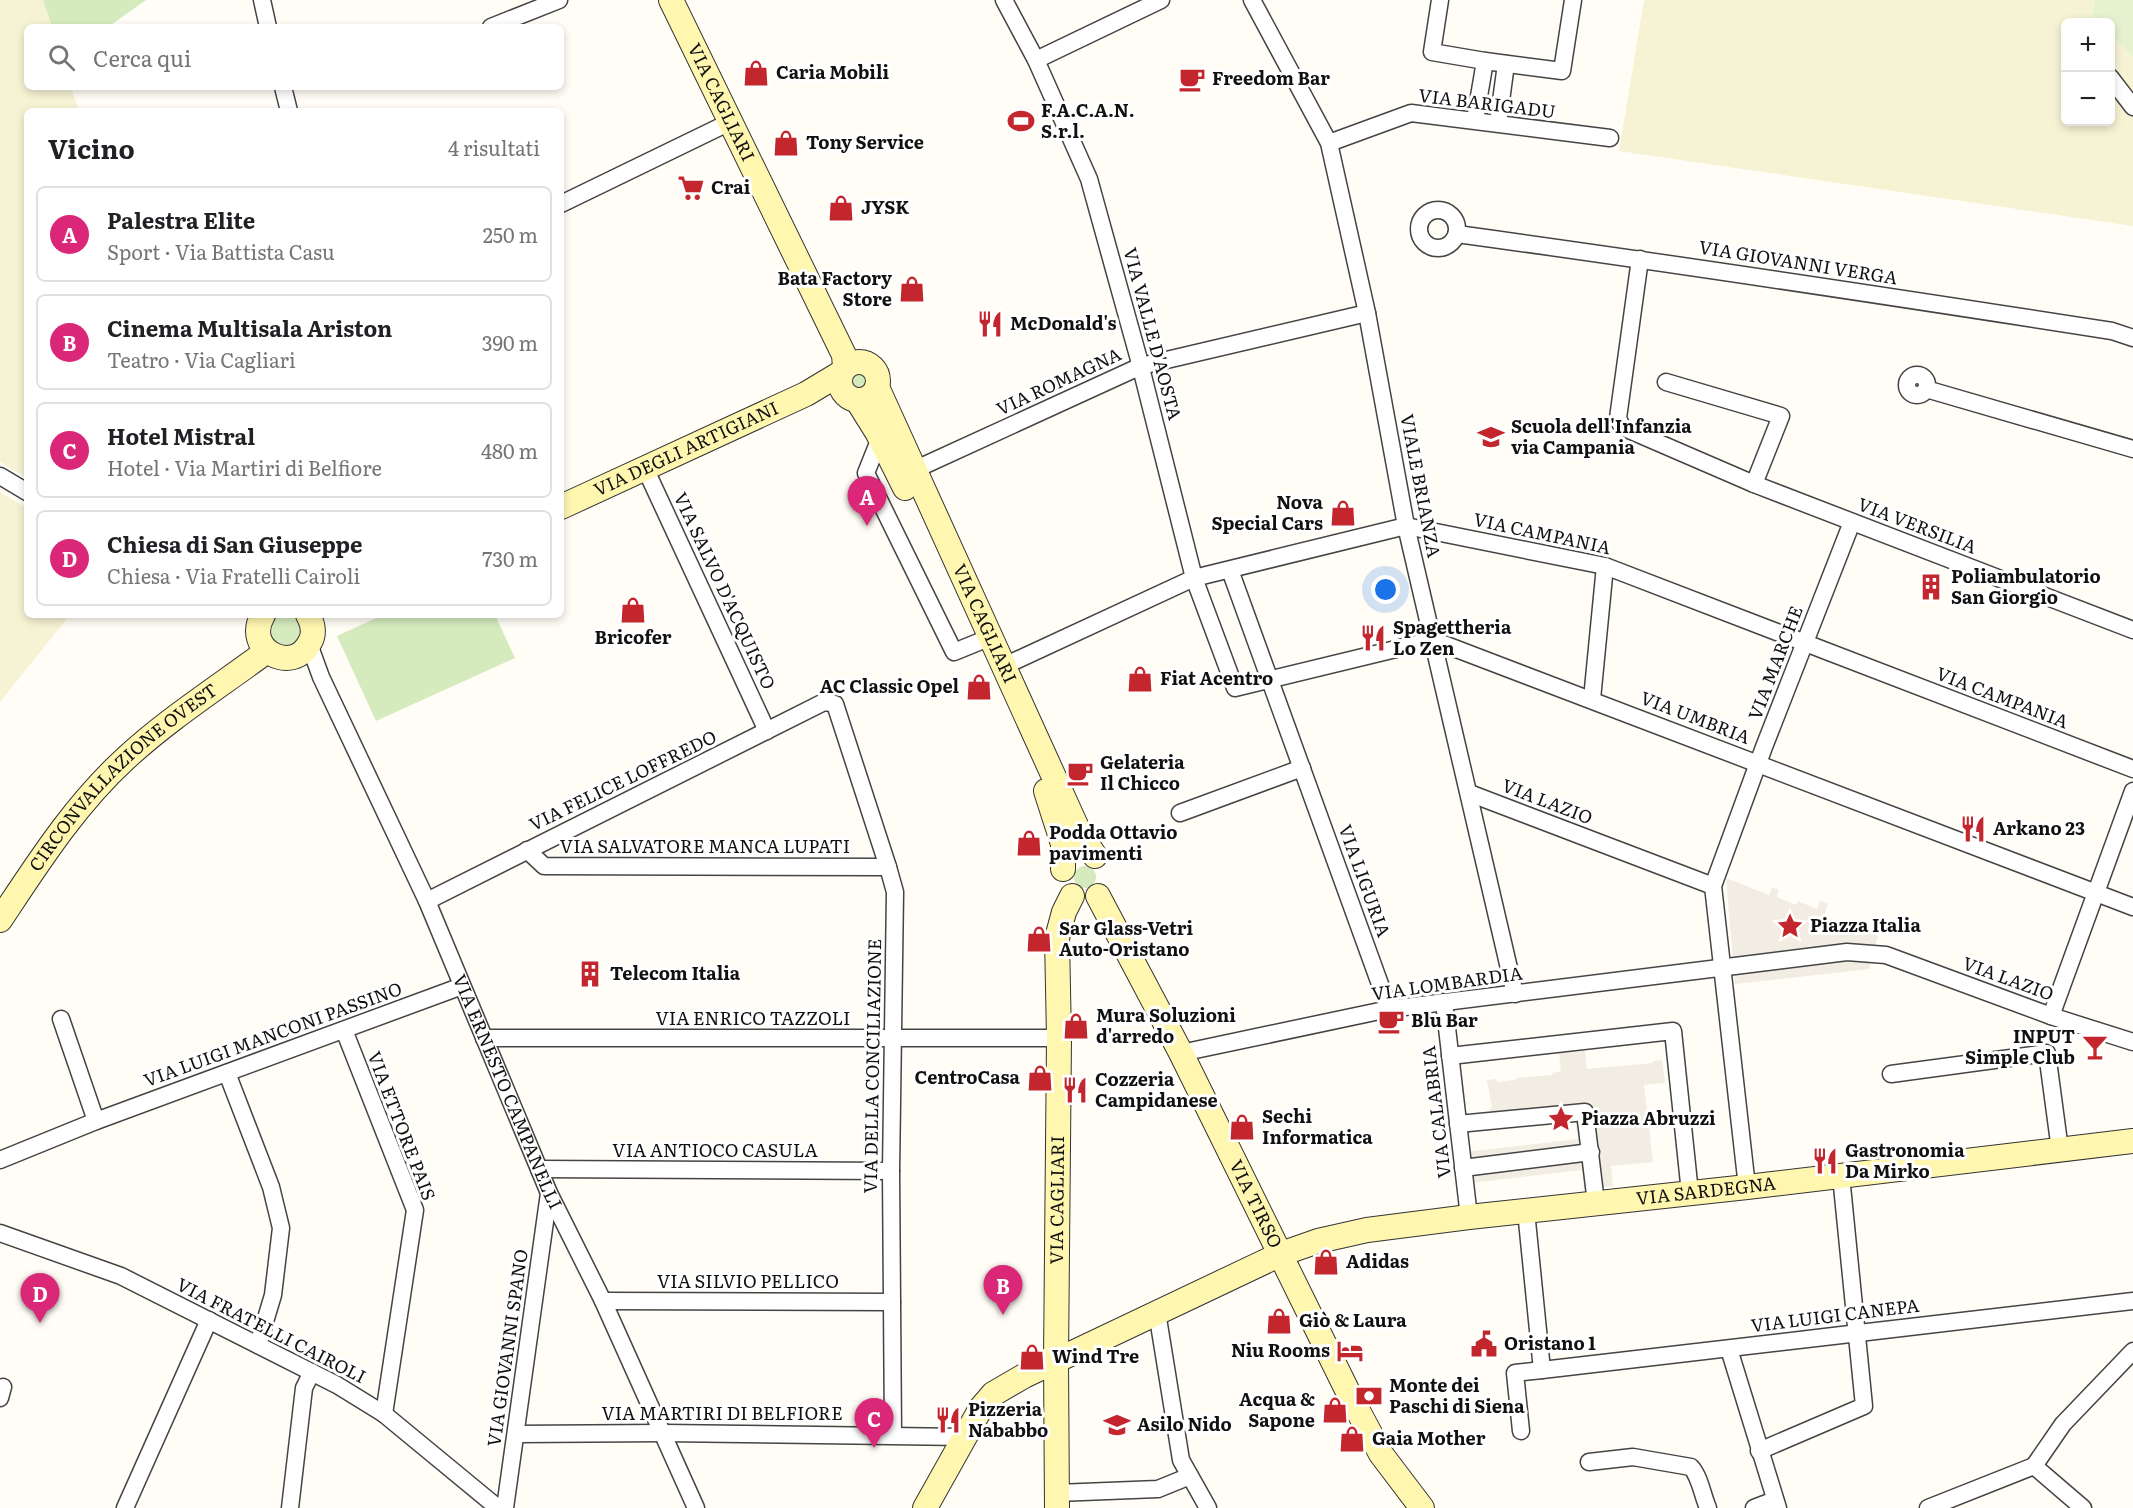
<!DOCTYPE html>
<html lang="it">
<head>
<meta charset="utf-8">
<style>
  body { margin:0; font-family:Literata,serif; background:#f2f2f2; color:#202124 }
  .controls { position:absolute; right:18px; top:18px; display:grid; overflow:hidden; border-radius:9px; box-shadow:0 3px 9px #0003 }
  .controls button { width:54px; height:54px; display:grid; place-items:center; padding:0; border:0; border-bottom:2px solid #e0e0e0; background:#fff; color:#202124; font:30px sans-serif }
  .you { position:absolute; left:1386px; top:590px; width:21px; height:21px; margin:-15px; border:4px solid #fff; border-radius:50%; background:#1a73e8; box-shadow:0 0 0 9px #1a73e833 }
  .badge { display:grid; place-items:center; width:39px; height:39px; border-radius:50%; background:#db2777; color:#fff; font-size:20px; font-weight:700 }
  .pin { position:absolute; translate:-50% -50px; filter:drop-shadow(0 2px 3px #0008) }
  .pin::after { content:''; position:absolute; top:32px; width:21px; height:18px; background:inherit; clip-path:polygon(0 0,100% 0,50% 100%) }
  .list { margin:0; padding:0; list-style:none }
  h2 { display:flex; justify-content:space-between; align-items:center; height:78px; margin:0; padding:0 24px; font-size:26px }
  h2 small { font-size:20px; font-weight:400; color:#757577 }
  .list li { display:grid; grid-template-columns:39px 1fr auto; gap:18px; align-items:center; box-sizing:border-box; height:96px; margin:0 12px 12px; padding:0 12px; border:2px solid #e0e0e0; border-radius:9px }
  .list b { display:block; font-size:22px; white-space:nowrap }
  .list p { margin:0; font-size:20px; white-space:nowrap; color:#757577 }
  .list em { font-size:20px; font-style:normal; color:#757577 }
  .icon { flex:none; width:33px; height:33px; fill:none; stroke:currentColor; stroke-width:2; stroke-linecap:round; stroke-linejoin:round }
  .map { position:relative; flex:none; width:2133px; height:1508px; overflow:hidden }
  .search { position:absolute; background:#fff; box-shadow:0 3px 9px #0003; left:24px; top:24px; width:540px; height:66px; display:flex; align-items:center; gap:15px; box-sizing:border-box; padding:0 21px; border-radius:9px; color:#757577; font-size:22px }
  .panel { position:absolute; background:#fff; box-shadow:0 3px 9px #0003; left:24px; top:108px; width:540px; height:510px; border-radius:9px }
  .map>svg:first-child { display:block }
  .farmland { fill:#f6f3d4 }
  .green { fill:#d5ebbd }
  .pitch { fill:#e6f2cf }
  .plaza { fill:#f1ede2 }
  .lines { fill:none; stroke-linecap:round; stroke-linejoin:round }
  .street-casing { stroke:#444; stroke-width:19 }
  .secondary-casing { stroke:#333; stroke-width:26 }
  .street { stroke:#fff; stroke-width:16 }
  .secondary { stroke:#fff6b0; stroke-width:24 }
  .labels { text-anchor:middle; stroke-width:6; stroke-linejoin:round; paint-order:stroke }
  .poi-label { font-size:18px; font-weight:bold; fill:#111; stroke:#fff; text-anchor:start }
  .street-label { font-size:18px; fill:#111; stroke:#fff }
</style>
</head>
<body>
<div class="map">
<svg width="2133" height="1508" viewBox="0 0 2133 1508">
  <rect width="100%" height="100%" fill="#fffdf5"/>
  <!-- farmland -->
  <path class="farmland" d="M0 0H43L52 27H27V87H71L79 111H27V478L0 462Z
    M1644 0H2095L2092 16 2098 22H2066V122H2110L2111 35 2133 57V226L1619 151Z
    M0 492 27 508V615H70L0 702Z"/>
  <!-- green -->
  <path class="green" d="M43 0H146L108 27H52Z
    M846 381a13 13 0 1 1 26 0a13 13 0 1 1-26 0Z
    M277 615H303L300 646H279C270 636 268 627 277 615Z
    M383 615H495L515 658 376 721 337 636Z
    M1074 877a11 11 0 1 1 22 0a11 11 0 1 1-22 0Z"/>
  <!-- pitch -->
  <path class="pitch" d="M2095 0H2133V57L2111 35 2110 22H2098L2092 16Z"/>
  <!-- plaza -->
  <path class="plaza" d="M1726 878 1769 895 1772 887 1779 890 1777 897 1796 905 1798 901 1817 909 1820 901 1828 904 1824 916 1878 936 1869 969 1735 984Z
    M1585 1051 1587 1069 1653 1063V1061L1662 1060 1665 1083 1644 1085 1653 1162 1611 1166 1613 1186 1584 1189 1582 1170 1470 1183 1466 1152 1578 1139 1575 1120 1475 1131 1474 1119 1491 1117 1490 1108H1492L1487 1080 1497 1079V1082L1515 1080 1516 1078 1552 1075V1073L1561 1071 1559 1053Z"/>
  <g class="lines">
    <!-- street casing -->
    <g class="street-casing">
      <g id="street">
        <path d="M262 0 268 27"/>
        <path d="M1004 0 1036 60 1089 179 1138 356 1194 578 1235 688 1433 640 2133 907"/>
        <path d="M1252 0 1329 143 1367 313 1406 526 1515 994"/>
        <path d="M1440 0 1432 52 1485 61 1562 71 1573 0"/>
        <path d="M491 27 559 0"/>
        <path d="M1036 60 1161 0"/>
        <path d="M2110 77 2133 107"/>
        <path d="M283 87 289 111"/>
        <path d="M1475 120 1485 61"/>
        <path d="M1498 123 1506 64"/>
        <path d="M1329 143 1411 113 1610 138"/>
        <path d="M561 204 730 122"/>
        <circle cx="1438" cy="229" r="19"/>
        <path d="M1457 234C1676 264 1894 297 2112 331L2133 338"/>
        <path d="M1640 259 1618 418 1622 427 1754 484 2133 630"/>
        <circle cx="1917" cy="385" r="10"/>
        <path d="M1666 382 1781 416 1754 484"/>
        <path d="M1926 389 2133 449"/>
        <path d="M880 438 866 473 954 652 981 641"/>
        <path d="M645 468 767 731"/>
        <path d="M914 470 1141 366 1367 313"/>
        <path d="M0 476 27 492"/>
        <path d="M1230 570 1389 1009"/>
        <path id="s1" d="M309 644 321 677 427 901 549 1193 603 1301 696 1508"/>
        <path d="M1004 666 1194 578 1406 526 1605 566 2133 769"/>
        <path d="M1592 699 1605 566"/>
        <path d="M1469 793 1713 886"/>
        <path d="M1180 813 1302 768"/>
        <path d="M527 850 544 866 888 867"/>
        <path d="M427 901 824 702 835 704 888 867 895 892 891 1171 893 1434"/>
        <path d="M1444 1002 1469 1217"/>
        <path d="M2051 1016 2133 791"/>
        <path d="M61 1019 96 1121"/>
        <path d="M344 1030 415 1210 384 1414"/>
        <path d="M484 1038H1059"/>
        <path d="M1181 1053 1389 1009 1847 952 1886 955 2051 1016 2133 1042"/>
        <path d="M1450 1056 1673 1031 1690 1193"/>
        <path d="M227 1073 271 1187 281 1228 273 1295 258 1345"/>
        <path d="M1891 1074 2047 1053 2060 1150"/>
        <path d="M1458 1124 1585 1112 1596 1203"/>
        <path d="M0 1160 96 1121 462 986"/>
        <path d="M1463 1168 1591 1152"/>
        <path d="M539 1169 891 1171"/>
        <path d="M1747 1187 1713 886 1764 747 1852 522"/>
        <path d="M1526 1211 1542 1370C1739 1348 1936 1323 2133 1301"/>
        <path d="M0 1233 121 1276 337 1385 384 1414 498 1508"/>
        <path d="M603 1301 892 1302"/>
        <path d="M1157 1312 1181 1460 1208 1508"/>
        <path d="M1729 1349 1778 1508"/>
        <path d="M0 1398 3 1387"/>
        <path d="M1521 1431 1515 1373 1542 1370"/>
        <path d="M516 1434 664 1433 964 1437"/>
        <path d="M1759 1451 1864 1406 1841 1176"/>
        <path d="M1589 1462 1633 1457 1691 1467C1700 1477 1702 1494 1708 1508"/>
        <path d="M2034 1466 2063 1424 2133 1351"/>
        <path d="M2034 1466 2083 1508"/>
        <path d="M1057 1493 1158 1489 1190 1476"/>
        <path d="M125 1508 209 1320"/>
        <path d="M290 1508 304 1388 312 1372"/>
        <path d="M505 1508 549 1193"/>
        <path d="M1754 1508 1775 1500"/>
        <path d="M1928 1508 2034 1466"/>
      </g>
    </g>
    <!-- secondary casing -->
    <g class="secondary-casing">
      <g id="secondary">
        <path id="s2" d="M671 0 844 355 845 367"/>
        <circle cx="859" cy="381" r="19"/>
        <path id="s3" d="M877 387 1079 832 1095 856"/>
        <path d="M857 400 877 432 905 488"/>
        <path id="s4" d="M561 507 806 394 841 373"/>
        <path d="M263 615C242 650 294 676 310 642 315 633 313 624 308 615"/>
        <path d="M1046 791 1063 844V869"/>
        <path id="s5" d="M1098 896 1181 1053 1349 1394 1381 1454 1422 1508"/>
        <path id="s6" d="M0 920C38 863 74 806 125 759 168 719 220 686 267 651"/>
        <path id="s7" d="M925 1508 981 1408 993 1394 1024 1376 1281 1254 1318 1241 1367 1230 1469 1217 1747 1187 2133 1141"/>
        <path id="s8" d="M1057 1508 1056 1360 1059 1038 1057 938 1064 912 1072 896"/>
      </g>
    </g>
    <!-- street -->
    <use href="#street" class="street"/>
    <!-- secondary -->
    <use href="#secondary" class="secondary"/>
  </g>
  <!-- icons -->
  <defs>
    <g id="shop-bare" transform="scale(2.07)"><path d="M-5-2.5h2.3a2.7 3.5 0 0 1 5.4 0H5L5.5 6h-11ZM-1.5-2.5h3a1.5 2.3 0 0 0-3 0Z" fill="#c4262e" stroke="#fff" stroke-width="2.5" paint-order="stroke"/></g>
    <g id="cafe-bare" transform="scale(2.07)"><path d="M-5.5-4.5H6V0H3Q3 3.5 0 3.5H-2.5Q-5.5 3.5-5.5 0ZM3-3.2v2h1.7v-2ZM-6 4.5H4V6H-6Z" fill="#c4262e" stroke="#fff" stroke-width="2.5" paint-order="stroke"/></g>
    <g id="stadium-bare" transform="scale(2.07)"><path d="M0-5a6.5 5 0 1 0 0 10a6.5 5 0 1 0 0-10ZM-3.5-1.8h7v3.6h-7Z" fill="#c4262e" stroke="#fff" stroke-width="2.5" paint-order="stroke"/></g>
    <g id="supermarket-bare" transform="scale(2.07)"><path d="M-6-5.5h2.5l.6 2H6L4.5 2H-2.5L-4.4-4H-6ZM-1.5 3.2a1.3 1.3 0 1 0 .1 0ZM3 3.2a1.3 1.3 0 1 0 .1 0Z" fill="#c4262e" stroke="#fff" stroke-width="2.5" paint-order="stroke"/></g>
    <g id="restaurant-bare" transform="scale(2.07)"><path d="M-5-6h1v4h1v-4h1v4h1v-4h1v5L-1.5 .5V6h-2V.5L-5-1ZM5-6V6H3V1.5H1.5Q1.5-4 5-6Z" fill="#c4262e" stroke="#fff" stroke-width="2.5" paint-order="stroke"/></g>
    <g id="school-bare" transform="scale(2.07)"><path d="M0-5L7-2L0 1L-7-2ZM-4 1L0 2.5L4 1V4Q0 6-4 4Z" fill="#c4262e" stroke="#fff" stroke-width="2.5" paint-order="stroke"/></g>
    <g id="building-bare" transform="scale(2.07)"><path d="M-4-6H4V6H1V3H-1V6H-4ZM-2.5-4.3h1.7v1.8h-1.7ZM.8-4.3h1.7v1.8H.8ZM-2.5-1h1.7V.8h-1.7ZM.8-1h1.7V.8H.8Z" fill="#c4262e" stroke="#fff" stroke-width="2.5" paint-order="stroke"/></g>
    <g id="sight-bare" transform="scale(2.07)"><path d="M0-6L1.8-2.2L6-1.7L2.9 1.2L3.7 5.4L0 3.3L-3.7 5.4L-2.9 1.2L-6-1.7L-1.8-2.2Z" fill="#c4262e" stroke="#fff" stroke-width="2.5" paint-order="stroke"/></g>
    <g id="bar-bare" transform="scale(2.07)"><path d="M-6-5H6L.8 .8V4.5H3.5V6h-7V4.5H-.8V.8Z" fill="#c4262e" stroke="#fff" stroke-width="2.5" paint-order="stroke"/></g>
    <g id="civic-bare" transform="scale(2.07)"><path d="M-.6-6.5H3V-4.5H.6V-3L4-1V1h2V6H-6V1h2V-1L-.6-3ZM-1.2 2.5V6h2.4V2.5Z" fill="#c4262e" stroke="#fff" stroke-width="2.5" paint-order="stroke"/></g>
    <g id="hotel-bare" transform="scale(2.07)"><path d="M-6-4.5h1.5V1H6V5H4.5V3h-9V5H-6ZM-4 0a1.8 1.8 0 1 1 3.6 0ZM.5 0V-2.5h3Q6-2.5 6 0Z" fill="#c4262e" stroke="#fff" stroke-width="2.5" paint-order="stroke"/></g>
    <g id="bank-bare" transform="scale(2.07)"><path d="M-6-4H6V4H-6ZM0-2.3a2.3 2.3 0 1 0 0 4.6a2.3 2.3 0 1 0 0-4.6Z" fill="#c4262e" stroke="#fff" stroke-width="2.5" paint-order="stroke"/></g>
  </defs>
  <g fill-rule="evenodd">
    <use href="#shop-bare" x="756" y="73"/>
    <use href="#cafe-bare" x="1192" y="79"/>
    <use href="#stadium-bare" x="1021" y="121"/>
    <use href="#shop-bare" x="786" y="143"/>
    <use href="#supermarket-bare" x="691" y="188"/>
    <use href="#shop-bare" x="841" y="208"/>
    <use href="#shop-bare" x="912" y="289"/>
    <use href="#restaurant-bare" x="990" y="324"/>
    <use href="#school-bare" x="1491" y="437"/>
    <use href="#shop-bare" x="1343" y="513"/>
    <use href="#building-bare" x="1931" y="587"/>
    <use href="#shop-bare" x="633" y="610"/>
    <use href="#restaurant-bare" x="1373" y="638"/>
    <use href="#shop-bare" x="1140" y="679"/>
    <use href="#shop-bare" x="979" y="687"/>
    <use href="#cafe-bare" x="1080" y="773"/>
    <use href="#restaurant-bare" x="1973" y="829"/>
    <use href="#shop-bare" x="1029" y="843"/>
    <use href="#sight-bare" x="1790" y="926"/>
    <use href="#shop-bare" x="1039" y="939"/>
    <use href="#building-bare" x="590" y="974"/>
    <use href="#cafe-bare" x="1391" y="1021"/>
    <use href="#shop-bare" x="1076" y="1026"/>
    <use href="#bar-bare" x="2095" y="1047"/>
    <use href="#shop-bare" x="1040" y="1078"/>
    <use href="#restaurant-bare" x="1075" y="1090"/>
    <use href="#sight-bare" x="1561" y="1119"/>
    <use href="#shop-bare" x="1242" y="1127"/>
    <use href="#restaurant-bare" x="1825" y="1161"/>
    <use href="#shop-bare" x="1326" y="1262"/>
    <use href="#shop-bare" x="1279" y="1321"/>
    <use href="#civic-bare" x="1484" y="1344"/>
    <use href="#hotel-bare" x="1350" y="1351"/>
    <use href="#shop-bare" x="1032" y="1357"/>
    <use href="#bank-bare" x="1369" y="1396"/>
    <use href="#shop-bare" x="1335" y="1410"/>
    <use href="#restaurant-bare" x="948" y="1420"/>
    <use href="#school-bare" x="1117" y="1425"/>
    <use href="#shop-bare" x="1352" y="1439"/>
  </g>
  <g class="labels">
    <!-- poi labels -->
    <g class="poi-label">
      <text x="776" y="79">Caria Mobili</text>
      <text x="1212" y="85">Freedom Bar</text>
      <text x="1041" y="117">F.A.C.A.N.<tspan x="1041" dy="21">S.r.l.</tspan></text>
      <text x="806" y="149">Tony Service</text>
      <text x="711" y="194">Crai</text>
      <text x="861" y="214">JYSK</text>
      <text x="892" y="285" text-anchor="end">Bata Factory<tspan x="892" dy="21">Store</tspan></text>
      <text x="1010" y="330">McDonald's</text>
      <text x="1511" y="433">Scuola dell'Infanzia<tspan x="1511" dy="21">via Campania</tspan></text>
      <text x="1323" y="509" text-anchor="end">Nova<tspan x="1323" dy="21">Special Cars</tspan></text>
      <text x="1951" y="583">Poliambulatorio<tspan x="1951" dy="21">San Giorgio</tspan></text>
      <text x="1393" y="634">Spagettheria<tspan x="1393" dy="21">Lo Zen</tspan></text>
      <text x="633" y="644" text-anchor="middle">Bricofer</text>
      <text x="1160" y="685">Fiat Acentro</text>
      <text x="959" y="693" text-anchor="end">AC Classic Opel</text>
      <text x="1100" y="769">Gelateria<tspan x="1100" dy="21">Il Chicco</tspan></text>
      <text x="1993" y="835">Arkano 23</text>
      <text x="1049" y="839">Podda Ottavio<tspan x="1049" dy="21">pavimenti</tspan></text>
      <text x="1810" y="932">Piazza Italia</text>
      <text x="1059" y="935">Sar Glass-Vetri<tspan x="1059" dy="21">Auto-Oristano</tspan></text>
      <text x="610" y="980">Telecom Italia</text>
      <text x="1096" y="1022">Mura Soluzioni<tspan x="1096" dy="21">d'arredo</tspan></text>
      <text x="1411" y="1027">Blu Bar</text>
      <text x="2075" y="1043" text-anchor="end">INPUT<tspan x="2075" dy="21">Simple Club</tspan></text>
      <text x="1020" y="1084" text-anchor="end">CentroCasa</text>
      <text x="1095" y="1086">Cozzeria<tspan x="1095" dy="21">Campidanese</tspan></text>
      <text x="1262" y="1123">Sechi<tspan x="1262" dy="21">Informatica</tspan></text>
      <text x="1581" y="1125">Piazza Abruzzi</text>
      <text x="1845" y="1157">Gastronomia<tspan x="1845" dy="21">Da Mirko</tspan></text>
      <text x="1346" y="1268">Adidas</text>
      <text x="1299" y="1327">Giò &amp; Laura</text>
      <text x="1504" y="1350">Oristano 1</text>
      <text x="1330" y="1357" text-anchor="end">Niu Rooms</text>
      <text x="1052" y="1363">Wind Tre</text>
      <text x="1389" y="1392">Monte dei<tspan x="1389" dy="21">Paschi di Siena</tspan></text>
      <text x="1315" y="1406" text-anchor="end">Acqua &amp;<tspan x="1315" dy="21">Sapone</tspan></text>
      <text x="968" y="1416">Pizzeria<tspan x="968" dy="21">Nababbo</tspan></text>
      <text x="1137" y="1431">Asilo Nido</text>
      <text x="1372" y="1445">Gaia Mother</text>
    </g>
    <!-- street labels -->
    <g class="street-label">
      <text dy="6" stroke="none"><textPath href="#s2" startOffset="114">VIA CAGLIARI</textPath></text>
      <text transform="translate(1487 104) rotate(7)" y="6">VIA BARIGADU</text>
      <text transform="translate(1798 263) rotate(9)" y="6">VIA GIOVANNI VERGA</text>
      <text transform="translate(1152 334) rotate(75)" y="6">VIA VALLE D'AOSTA</text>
      <text transform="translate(1059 382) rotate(-25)" y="6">VIA ROMAGNA</text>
      <text dy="6" stroke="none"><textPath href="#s4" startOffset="138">VIA DEGLI ARTIGIANI</textPath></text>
      <text transform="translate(1420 486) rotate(79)" y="6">VIALE BRIANZA</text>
      <text transform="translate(1917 526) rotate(21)" y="6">VIA VERSILIA</text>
      <text transform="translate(1542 534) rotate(12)" y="6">VIA CAMPANIA</text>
      <text transform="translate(724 591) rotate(65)" y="6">VIA SALVO D'ACQUISTO</text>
      <text dy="6" stroke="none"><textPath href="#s3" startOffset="260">VIA CAGLIARI</textPath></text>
      <text transform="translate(1776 663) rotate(-69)" y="6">VIA MARCHE</text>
      <text transform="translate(2002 698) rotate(21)" y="6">VIA CAMPANIA</text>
      <text transform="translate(1695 718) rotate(21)" y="6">VIA UMBRIA</text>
      <text dy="6" stroke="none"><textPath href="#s6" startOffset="190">CIRCONVALLAZIONE OVEST</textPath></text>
      <text transform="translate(623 781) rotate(-26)" y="6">VIA FELICE LOFFREDO</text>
      <text transform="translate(1547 802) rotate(21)" y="6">VIA LAZIO</text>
      <text x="705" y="853">VIA SALVATORE MANCA LUPATI</text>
      <text transform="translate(1364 881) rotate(70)" y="6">VIA LIGURIA</text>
      <text transform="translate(2008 979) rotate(20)" y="6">VIA LAZIO</text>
      <text transform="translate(1447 984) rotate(-8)" y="6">VIA LOMBARDIA</text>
      <text x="753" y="1025">VIA ENRICO TAZZOLI</text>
      <text transform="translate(273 1035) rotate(-20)" y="6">VIA LUIGI MANCONI PASSINO</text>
      <text transform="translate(873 1066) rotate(-89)" y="6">VIA DELLA CONCILIAZIONE</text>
      <text dy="6" stroke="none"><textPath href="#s1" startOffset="490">VIA ERNESTO CAMPANELLI</textPath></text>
      <text transform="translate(1437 1112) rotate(-97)" y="6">VIA CALABRIA</text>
      <text transform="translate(401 1126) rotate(69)" y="6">VIA ETTORE PAIS</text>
      <text x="715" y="1157">VIA ANTIOCO CASULA</text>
      <text dy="6" stroke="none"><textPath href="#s7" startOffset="884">VIA SARDEGNA</textPath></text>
      <text dy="6" stroke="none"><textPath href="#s8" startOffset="308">VIA CAGLIARI</textPath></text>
      <text dy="6" stroke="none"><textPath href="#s5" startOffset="346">VIA TIRSO</textPath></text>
      <text x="748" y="1288">VIA SILVIO PELLICO</text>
      <text transform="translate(1835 1316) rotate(-7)" y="6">VIA LUIGI CANEPA</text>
      <text transform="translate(271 1331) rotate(27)" y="6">VIA FRATELLI CAIROLI</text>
      <text transform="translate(508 1348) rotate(-82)" y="6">VIA GIOVANNI SPANO</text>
      <text x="722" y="1420">VIA MARTIRI DI BELFIORE</text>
    </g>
  </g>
</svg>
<div class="controls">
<button>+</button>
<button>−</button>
</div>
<div class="you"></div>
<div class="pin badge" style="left:867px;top:526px">A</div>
<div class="pin badge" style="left:1003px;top:1315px">B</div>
<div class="pin badge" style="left:874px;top:1448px">C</div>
<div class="pin badge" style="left:40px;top:1323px">D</div>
<div class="search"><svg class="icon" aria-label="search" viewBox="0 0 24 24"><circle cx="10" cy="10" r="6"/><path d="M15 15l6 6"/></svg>Cerca qui</div>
<section class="panel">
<h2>Vicino<small>4 risultati</small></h2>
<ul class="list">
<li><span class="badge">A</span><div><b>Palestra Elite</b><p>Sport · Via Battista Casu</p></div><em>250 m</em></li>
<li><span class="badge">B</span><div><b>Cinema Multisala Ariston</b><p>Teatro · Via Cagliari</p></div><em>390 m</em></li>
<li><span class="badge">C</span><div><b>Hotel Mistral</b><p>Hotel · Via Martiri di Belfiore</p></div><em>480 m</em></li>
<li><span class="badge">D</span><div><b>Chiesa di San Giuseppe</b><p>Chiesa · Via Fratelli Cairoli</p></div><em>730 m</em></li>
</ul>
</section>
</div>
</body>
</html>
